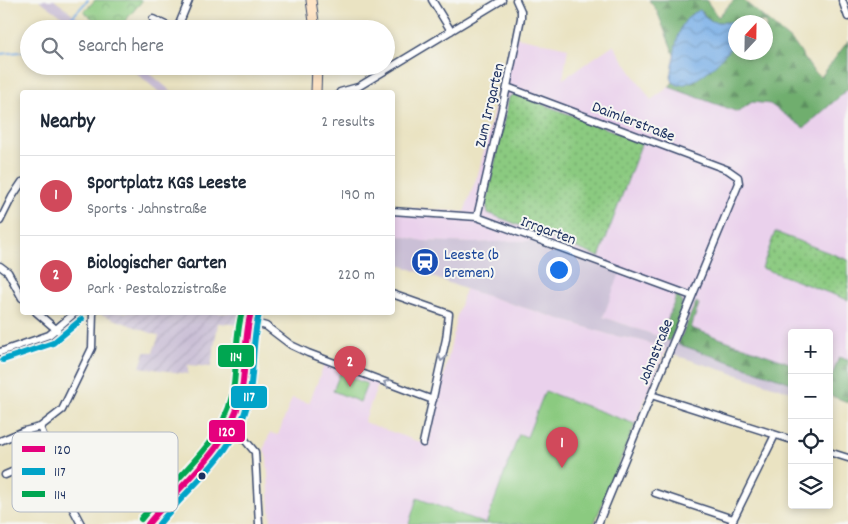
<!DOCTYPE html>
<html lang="en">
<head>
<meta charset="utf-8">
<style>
  body { margin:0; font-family:Dekko,sans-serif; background:#f2f2f3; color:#1f2937 }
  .controls { position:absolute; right:15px; bottom:15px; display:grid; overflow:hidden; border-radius:5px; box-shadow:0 2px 8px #0003 }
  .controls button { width:45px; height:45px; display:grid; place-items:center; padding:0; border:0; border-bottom:1px solid #e0e1e3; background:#fff; color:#1f2937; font:25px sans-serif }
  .compass { position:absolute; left:728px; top:15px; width:45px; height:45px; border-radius:50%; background:#fff; box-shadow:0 2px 8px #0003; rotate:22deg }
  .you { position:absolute; left:558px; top:269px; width:18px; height:18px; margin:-12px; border:4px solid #fff; border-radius:50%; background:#1a73e8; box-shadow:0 0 0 8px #1a73e833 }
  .badge { display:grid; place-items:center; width:32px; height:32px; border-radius:50%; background:#d1495b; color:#fff; font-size:16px; font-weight:700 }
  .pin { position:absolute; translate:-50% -41px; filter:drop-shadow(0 1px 2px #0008) }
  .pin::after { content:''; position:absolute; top:26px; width:18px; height:15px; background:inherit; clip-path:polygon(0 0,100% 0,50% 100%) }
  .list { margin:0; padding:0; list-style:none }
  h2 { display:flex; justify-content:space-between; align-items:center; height:65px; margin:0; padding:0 20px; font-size:21px }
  h2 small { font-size:16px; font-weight:400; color:#747a83 }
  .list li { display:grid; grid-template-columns:32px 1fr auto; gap:15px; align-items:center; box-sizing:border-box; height:80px; padding:0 20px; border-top:1px solid #e0e1e3 }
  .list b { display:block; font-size:19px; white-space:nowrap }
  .list p { margin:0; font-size:16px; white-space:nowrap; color:#747a83 }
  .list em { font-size:16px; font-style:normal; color:#747a83 }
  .icon { flex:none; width:28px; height:28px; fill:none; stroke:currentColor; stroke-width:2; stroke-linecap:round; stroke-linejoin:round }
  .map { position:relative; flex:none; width:848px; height:524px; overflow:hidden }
  .search { position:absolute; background:#fff; box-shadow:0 2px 8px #0003; left:20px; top:20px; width:375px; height:55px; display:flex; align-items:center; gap:12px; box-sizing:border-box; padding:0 18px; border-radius:28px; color:#747a83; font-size:19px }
  .panel { position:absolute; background:#fff; box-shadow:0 2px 8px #0003; left:20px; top:90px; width:375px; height:225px; border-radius:5px }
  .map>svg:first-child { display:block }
  .built { fill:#ead1ec }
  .industrial { fill:url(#industrial-furrows) }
  .railway { fill:#cabfd6 }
  .grass { fill:url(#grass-dots); stroke:#537c6f }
  .forest { fill:url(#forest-firs); stroke:#466e66 }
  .park { fill:url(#park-crowns); stroke:#537c6f }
  .garden { fill:#8bca80; stroke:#537c6f }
  .water { fill:url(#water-waves); stroke:#4a6fa2 }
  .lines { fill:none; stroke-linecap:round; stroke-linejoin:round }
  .stream { stroke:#79afe7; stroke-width:2 }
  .street-casing { stroke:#3a4a6d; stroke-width:9 }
  .secondary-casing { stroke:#3a4a6d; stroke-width:11 }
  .street { stroke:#fff; stroke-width:6 }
  .secondary { stroke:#fee4c6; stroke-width:9 }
  .bus-1-casing { stroke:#f6f6f2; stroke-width:10 }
  .bus-2-casing { stroke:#f6f6f2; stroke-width:10 }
  .bus-3-casing { stroke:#f6f6f2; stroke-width:10 }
  .bus-1 { stroke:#e5007d; stroke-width:6 }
  .bus-2 { stroke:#01a3c8; stroke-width:6 }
  .bus-3 { stroke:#00a651; stroke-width:6 }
  .oneway { stroke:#8d97ae }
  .bus-dot { fill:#1b2f5e; stroke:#f6f6f2; stroke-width:2 }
  .labels { text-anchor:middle; stroke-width:4; stroke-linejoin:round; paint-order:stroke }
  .street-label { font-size:16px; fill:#1b2f5e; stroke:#f6f6f2 }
  .transit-label { font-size:16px; fill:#164399; stroke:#f6f6f2; text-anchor:start }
  .key { fill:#f6f6f2; stroke:#b4bac6; stroke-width:1 }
  .key-label { font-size:14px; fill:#1b2f5e }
  .line-badge { stroke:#f6f6f2; stroke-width:2 }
  .badge-label { font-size:14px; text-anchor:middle; font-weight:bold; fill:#fff }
</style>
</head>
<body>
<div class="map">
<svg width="848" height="524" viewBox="0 0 848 524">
  <defs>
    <pattern id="industrial-furrows" width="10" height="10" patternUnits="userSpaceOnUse" patternTransform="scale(1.25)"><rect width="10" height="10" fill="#cabfd6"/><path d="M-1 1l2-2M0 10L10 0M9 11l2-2" fill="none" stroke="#ada4ba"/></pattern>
    <pattern id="grass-dots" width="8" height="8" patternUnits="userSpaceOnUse" patternTransform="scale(1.25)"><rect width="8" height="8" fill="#8bca80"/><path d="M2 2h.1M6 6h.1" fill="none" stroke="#71a46c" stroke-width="1.8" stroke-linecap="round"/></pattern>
    <pattern id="forest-firs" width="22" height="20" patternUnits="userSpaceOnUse" patternTransform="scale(1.25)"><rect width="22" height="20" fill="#70ae6e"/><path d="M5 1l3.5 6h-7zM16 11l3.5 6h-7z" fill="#5b8e5e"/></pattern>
    <pattern id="park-crowns" width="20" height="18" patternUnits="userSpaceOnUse" patternTransform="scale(1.25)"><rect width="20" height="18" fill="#8bca80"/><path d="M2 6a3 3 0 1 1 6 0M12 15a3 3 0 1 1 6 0" fill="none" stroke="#71a46c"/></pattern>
    <pattern id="water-waves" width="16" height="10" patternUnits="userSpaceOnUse" patternTransform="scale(1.25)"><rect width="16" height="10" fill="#79afe7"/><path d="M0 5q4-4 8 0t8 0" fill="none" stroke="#628fbe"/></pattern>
  </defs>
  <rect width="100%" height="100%" fill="#f6f6f2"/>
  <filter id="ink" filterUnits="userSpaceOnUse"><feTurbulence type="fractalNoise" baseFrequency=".02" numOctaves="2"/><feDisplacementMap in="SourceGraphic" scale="10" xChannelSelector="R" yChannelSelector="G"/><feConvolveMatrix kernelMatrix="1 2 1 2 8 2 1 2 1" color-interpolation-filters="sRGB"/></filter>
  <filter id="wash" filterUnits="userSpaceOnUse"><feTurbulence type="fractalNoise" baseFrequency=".0096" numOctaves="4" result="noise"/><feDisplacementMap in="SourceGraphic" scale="20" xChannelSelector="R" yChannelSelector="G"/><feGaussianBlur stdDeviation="1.12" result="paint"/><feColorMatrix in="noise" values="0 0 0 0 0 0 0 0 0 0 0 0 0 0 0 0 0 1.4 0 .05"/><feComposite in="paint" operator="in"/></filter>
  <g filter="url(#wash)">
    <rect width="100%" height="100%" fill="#eae3c2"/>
    <!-- built -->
    <path class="built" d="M512 36 568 48 563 79 613 45 651 100 669 87 737 112 752 102 770 104 804 127 848 89V402L829 395V333H792V383L603 317 619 273 533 241 474 243 423 241 393 234V207L464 212 479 171Z
      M465 289 611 335 639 340 666 349 635 424 545 391 527 438 519 435 486 524 417 498 409 524H271L267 459 264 448 270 433 278 435 292 398 309 403 325 363 379 382 364 422 428 445 455 327 456 319Z"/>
    <!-- industrial -->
    <path class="industrial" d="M98 313V312L244 313 242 325 218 323 211 367 188 365V374L140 367 145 352H153L159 336Z"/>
    <!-- railway -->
    <path class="railway" d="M39 0H54L93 29H80Z
      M128 66H141L172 92H159Z
      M392 234 423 241 474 243 510 241H533L620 273 603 317 792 383V392L671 354 673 351 639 340 611 335 465 289 394 263H393Z"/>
    <!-- grass -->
    <path class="grass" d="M516 94 642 142 599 257 488 213 486 203 509 97Z
      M775 232 848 260V300L762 268Z"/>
    <!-- forest -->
    <path class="forest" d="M649 0H706L718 17 734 0H743L794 43 813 71 821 77 848 41V89L804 128 770 104 752 102 738 112 669 87 673 82 678 85C703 80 719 61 735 42L736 52H766V22H714L707 19 703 12 691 14 681 27 675 57 657 11Z
      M677 294C690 305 675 328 670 341L661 338Z
      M696 302 699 304 691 328 792 364V383L678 344Z
      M839 357 848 360V402L829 395V378H831Z"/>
    <!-- park -->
    <path class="park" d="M95 0H141L142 1 118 29H106L84 12Z"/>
    <!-- garden -->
    <path class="garden" d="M340 373 367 384 360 402 333 391Z
      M545 391 635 424 594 524H409L417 498 486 524 519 434 527 437Z"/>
    <!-- water -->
    <path class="water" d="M700 10 707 19 714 22 735 23V42C722 59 700 84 678 85L673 82 671 77C676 54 674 19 700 10Z"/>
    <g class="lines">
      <!-- stream -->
      <path class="stream" d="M61 29 88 0
        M0 54 29 51"/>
    </g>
  </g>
  <g filter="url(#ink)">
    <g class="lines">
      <!-- street casing -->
      <g class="street-casing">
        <path id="street" d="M432 0 451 31
          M842 0 848 17
          M153 19 174 29
          M177 29 189 0
          M507 87 728 170 738 177 739 183 598 524
          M340 92 358 87 502 0
          M392 211 477 217 692 296
          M477 217 507 87 521 18V11L516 0
          M0 221 12 197 22 182
          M0 266 8 272 22 298
          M392 294 449 314 446 339 423 443
          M36 312 57 330
          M248 321 266 326 291 345 308 353 433 400
          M0 352 49 335 76 312
          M651 395 792 440
          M40 427 73 509 81 524
          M229 428 245 440 255 452 259 524
          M0 441 24 431 40 427 62 410 92 348 93 312
          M829 452 848 458
          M5 475 51 455
          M655 493 733 519
          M731 524 775 435"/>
      </g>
      <!-- secondary casing -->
      <g class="secondary-casing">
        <path id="secondary" d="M311 0 315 29
          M316 92 317 66
          M148 524C176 486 220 456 237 410 248 379 239 345 251 312"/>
      </g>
      <!-- street -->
      <use href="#street" class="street"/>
      <!-- secondary -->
      <use href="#secondary" class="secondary"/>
      <!-- bus-1 casing -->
      <g class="bus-1-casing">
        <path id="bus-1" d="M148 524C179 485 228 450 240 399 247 371 243 341 251 312"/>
      </g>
      <!-- bus-2 casing -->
      <g class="bus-2-casing">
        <path id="bus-2" d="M3 360 53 343 82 319
          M159 524C190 485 236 452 248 402 255 373 251 343 259 314"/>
      </g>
      <!-- bus-3 casing -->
      <g class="bus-3-casing">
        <path id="bus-3" d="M141 519C171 482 222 444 232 396 238 368 234 340 242 312"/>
      </g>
      <!-- bus-1 -->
      <use href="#bus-1" class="bus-1"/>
      <!-- bus-2 -->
      <use href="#bus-2" class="bus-2"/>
      <!-- bus-3 -->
      <use href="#bus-3" class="bus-3"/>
    </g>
    <!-- one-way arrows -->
    <defs><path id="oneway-chevron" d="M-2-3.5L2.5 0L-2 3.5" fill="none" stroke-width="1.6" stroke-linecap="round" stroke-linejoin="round" transform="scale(1.25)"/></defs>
    <g class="oneway">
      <use href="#oneway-chevron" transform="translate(442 358) rotate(104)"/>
      <use href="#oneway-chevron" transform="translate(387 383) rotate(-159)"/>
    </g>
  </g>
  <!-- icons -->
  <defs>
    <g id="station-disc" transform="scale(1.4375)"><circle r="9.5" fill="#1a4fb4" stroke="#f6f6f2"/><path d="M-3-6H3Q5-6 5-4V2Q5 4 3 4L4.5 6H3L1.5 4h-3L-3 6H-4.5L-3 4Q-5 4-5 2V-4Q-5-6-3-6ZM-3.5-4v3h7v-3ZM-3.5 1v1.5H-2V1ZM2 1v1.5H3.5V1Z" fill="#fff"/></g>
  </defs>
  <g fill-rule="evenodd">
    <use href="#station-disc" x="425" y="262"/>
  </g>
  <!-- markers -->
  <circle class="bus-dot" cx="202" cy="476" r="4.5"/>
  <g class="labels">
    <!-- street labels -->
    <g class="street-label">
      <text transform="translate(488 105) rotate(-77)" y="6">Zum Irrgarten</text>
      <text transform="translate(634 120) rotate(21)" y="6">Daimlerstraße</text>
      <text transform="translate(549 229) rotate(20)" y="6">Irrgarten</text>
      <text transform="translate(654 351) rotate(-68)" y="6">Jahnstraße</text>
    </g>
    <!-- transit labels -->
    <g class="transit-label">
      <text x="444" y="259">Leeste (b<tspan x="444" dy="18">Bremen)</tspan></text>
    </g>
  </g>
  <!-- legend -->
  <rect x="12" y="432" width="166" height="80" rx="8" class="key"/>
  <rect x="22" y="446" width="23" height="6" fill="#e5007d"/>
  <rect x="22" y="468" width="23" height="7" fill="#01a3c8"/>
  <rect x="22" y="491" width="23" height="6" fill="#00a651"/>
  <g class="key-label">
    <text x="54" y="454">120</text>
    <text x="54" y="476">117</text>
    <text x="54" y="499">114</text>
  </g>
  <g class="line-badge">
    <rect x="217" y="344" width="38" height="24" rx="5" fill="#00a651"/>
    <rect x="230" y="385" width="38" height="24" rx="5" fill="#01a3c8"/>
    <rect x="208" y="419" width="38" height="24" rx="5" fill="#e5007d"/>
  </g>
  <g class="badge-label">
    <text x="236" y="361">114</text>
    <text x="249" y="401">117</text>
    <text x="227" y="436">120</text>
  </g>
</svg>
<div class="controls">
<button>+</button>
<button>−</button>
<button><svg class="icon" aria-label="locate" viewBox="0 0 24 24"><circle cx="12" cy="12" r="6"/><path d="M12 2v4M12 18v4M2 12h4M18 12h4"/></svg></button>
<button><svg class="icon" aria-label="layers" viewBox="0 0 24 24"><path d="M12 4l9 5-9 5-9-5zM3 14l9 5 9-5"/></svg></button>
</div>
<svg class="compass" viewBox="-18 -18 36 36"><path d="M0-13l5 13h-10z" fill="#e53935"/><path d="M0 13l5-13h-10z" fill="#747a83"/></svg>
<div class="you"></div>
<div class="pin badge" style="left:562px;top:468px">1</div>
<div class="pin badge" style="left:350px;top:387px">2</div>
<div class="search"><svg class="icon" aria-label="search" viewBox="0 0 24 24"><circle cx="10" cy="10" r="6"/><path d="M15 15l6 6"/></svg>Search here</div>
<section class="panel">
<h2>Nearby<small>2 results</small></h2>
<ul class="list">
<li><span class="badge">1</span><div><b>Sportplatz KGS Leeste</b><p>Sports · Jahnstraße</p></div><em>190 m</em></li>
<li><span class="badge">2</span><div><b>Biologischer Garten</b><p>Park · Pestalozzistraße</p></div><em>220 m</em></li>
</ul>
</section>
</div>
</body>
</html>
